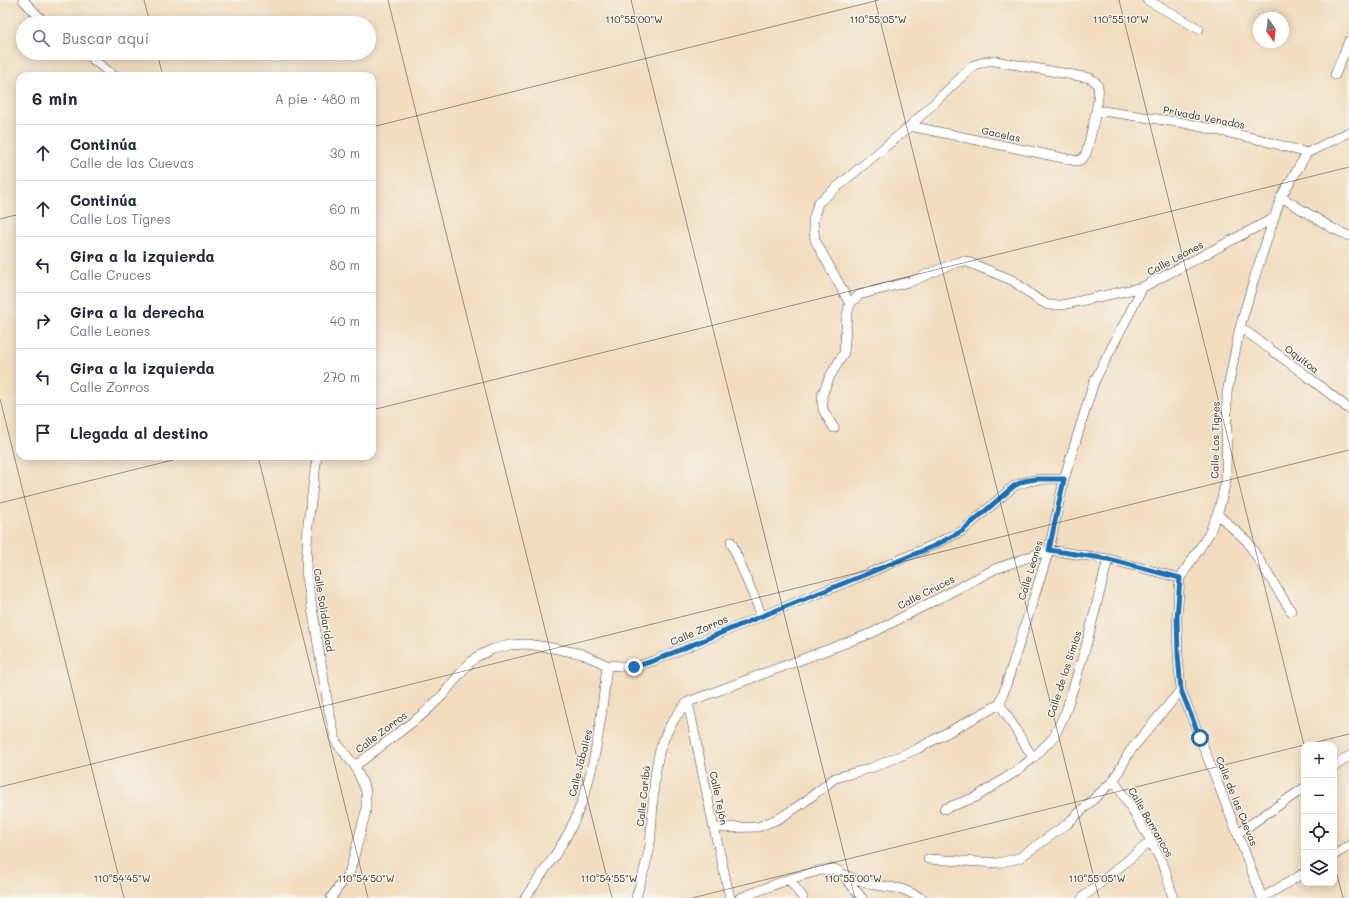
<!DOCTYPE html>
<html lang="es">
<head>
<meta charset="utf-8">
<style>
  body { margin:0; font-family:Mali,sans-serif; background:#f6f6f7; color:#1f2937 }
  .controls { position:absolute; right:12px; bottom:12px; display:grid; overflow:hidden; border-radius:8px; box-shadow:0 2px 10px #0003 }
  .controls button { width:36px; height:36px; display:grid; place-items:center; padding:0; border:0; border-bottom:1px solid #e0e1e3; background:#fff; color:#1f2937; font:20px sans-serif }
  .compass { position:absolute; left:1253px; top:12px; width:36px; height:36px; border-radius:50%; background:#fff; box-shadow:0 2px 10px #0003; rotate:166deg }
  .stop { position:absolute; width:12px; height:12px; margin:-9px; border:3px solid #1f6fb2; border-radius:50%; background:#fff }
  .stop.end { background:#1f6fb2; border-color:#fff; box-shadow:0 1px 4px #0008 }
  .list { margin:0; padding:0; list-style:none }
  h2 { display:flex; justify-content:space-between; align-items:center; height:52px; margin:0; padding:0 16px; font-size:17px }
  h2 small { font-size:13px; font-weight:400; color:#747a83 }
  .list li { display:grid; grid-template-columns:26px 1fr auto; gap:12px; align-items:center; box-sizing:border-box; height:56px; padding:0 16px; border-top:1px solid #e0e1e3 }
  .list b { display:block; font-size:15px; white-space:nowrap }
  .list p { margin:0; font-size:13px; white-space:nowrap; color:#747a83 }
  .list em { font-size:13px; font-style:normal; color:#747a83 }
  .icon { flex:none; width:22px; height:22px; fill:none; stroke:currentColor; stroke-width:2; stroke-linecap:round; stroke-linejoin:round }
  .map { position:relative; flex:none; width:1349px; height:898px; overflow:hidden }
  .search { position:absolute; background:#fff; box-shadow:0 2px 10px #0003; left:16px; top:16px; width:360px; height:44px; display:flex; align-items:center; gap:10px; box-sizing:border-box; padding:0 14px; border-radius:22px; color:#747a83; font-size:15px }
  .panel { position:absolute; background:#fff; box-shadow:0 2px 10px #0003; left:16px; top:72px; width:360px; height:388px; border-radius:12px }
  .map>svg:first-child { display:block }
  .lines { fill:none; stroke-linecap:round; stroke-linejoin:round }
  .street-casing { stroke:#494641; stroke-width:10 }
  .street { stroke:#fff; stroke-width:9 }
  .route { stroke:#1f6fb2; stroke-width:5 }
  .ticks { fill:none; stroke:#2b2b2b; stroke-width:1; stroke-opacity:0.45 }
  .labels { text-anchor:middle; stroke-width:3; stroke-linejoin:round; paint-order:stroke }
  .street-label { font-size:10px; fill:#2b2b2b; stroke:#f7f3e8 }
  .ticks-label { font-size:10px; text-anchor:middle; fill:#2b2b2b; stroke:#f7f3e8; stroke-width:3; stroke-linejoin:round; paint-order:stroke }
</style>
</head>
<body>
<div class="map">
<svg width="1349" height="898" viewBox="0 0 1349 898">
  <rect width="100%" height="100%" fill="#f7f3e8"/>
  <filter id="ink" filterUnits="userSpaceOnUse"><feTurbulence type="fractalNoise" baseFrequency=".025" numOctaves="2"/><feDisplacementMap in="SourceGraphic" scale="8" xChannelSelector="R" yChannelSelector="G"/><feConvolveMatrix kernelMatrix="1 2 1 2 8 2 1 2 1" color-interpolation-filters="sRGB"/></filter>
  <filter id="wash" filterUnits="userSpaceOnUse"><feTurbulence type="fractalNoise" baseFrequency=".012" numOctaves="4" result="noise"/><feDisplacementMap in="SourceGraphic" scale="16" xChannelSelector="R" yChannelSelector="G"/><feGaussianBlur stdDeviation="0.9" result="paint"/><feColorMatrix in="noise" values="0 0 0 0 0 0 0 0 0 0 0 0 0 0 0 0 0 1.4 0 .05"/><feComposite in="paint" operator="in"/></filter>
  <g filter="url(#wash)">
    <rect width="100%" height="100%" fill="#f2ddc0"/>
  </g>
  <g filter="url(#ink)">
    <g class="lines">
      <!-- street casing -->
      <g class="street-casing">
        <path id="street" d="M23 0 45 23
          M1147 0 1199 29
          M85 53 114 76
          M1335 75 1349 41
          M1096 110 1184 123 1262 140 1307 153
          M1281 197 1332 228 1349 236
          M850 304 815 240 813 220 818 203 910 126 974 65 987 61H995L1090 78C1093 80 1097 82 1098 87 1101 97 1089 142 1086 154L1082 159 1077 161 910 126
          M1240 327 1307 376 1349 409
          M834 428 823 410 822 395 830 376 844 353 847 315 850 304 859 295 912 281 955 263 965 261 1012 280 1037 299 1048 305H1062L1143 287
          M317 456 308 524 306 571 329 711 336 742 355 766 366 791V811L350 871 331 898
          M1217 514 1247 541 1291 611
          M731 542 762 616
          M1181 690C1208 759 1236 828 1262 898
          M688 702 714 828 730 898
          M1000 704 1033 758
          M355 766 423 714 443 695 462 671 476 657 493 649 510 645 527 644 553 648 582 654 607 665 635 667 653 661 762 616 869 573 933 545 962 531 1014 486C1032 478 1045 479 1064 479
          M1334 767 1349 756
          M1114 780 1151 841 1165 869 1173 898
          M944 809 976 797 1015 772 1033 758 1054 737 1066 711 1086 646 1108 559
          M714 828 758 827 780 818 803 803 835 778 871 768 917 749 1000 704 1049 550 1064 479 1094 382 1143 287 1274 218
          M1238 833 1304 788
          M1334 855 1349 846
          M928 859 998 863 1019 858 1067 824 1114 780 1130 751 1181 690 1178 655 1177 618 1180 578 1209 534 1219 509 1226 481 1227 393 1240 327 1254 279 1281 197 1307 153 1349 132
          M843 875 862 898
          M789 879 803 898
          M525 898C544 871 566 843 578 812 596 768 602 713 607 665
          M636 898C640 882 648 861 650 844 656 792 647 744 688 702L872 633 995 569 1049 550 1108 559 1180 578
          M740 898 789 879 822 870 835 869 842 874 869 884 902 889 922 898
          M1082 898 1151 841
          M1262 898 1304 873"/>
      </g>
      <!-- street -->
      <use href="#street" class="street"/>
    </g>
  </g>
  <g class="lines" filter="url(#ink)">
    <!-- route -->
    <path class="route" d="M634 667 653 661 762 616 869 573 934 546 962 531 1014 486 1024 481 1036 479H1064L1049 550 1108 559 1180 578 1177 618 1178 655 1181 690 1200 738"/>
  </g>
  <!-- ticks -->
  <path class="ticks" d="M144 0 150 23M388 0 612 898M631 0 855 898M875 0 1099 898M1119 0 1304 745M157 53 163 76M372 127 879 0M0 219 20 214M0 399 124 898M372 410 1349 167M258 456 368 898M0 503 189 456M1305 745 1349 734M0 787 1349 450M1334 863 1343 898M692 898 1304 745"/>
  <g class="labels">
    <!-- street labels -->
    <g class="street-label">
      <text transform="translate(1204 117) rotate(11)" y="4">Privada Venados</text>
      <text transform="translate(1001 134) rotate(12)" y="4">Gacelas</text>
      <text transform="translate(1175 258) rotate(-28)" y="4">Calle Leones</text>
      <text transform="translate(1302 359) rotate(37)" y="4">Oquitoa</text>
      <text transform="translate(1215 440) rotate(-89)" y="4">Calle Los Tigres</text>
      <text transform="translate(1030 570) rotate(-73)" y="4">Calle Leones</text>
      <text transform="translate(926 592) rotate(-27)" y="4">Calle Cruces</text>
      <text transform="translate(324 610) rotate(81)" y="4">Calle Solidaridad</text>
      <text transform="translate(699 630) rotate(-23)" y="4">Calle Zorros</text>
      <text transform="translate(1064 674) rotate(-72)" y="4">Calle de los Simios</text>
      <text transform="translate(381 732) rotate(-37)" y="4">Calle Zorros</text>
      <text transform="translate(580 763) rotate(-76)" y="4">Calle Jabalies</text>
      <text transform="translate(643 796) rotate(-84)" y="4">Calle Caribú</text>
      <text transform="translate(719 798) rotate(78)" y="4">Calle Tejón</text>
      <text transform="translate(1237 801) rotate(68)" y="4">Calle de las Cuevas</text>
      <text transform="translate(1151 822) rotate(60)" y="4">Calle Barrancos</text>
    </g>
  </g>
  <g class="ticks-label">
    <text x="634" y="23">110°55'00"W</text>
    <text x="878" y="23">110°55'05"W</text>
    <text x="1121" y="23">110°55'10"W</text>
    <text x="122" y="882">110°54'45"W</text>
    <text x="366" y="882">110°54'50"W</text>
    <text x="609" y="882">110°54'55"W</text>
    <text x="853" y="882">110°55'00"W</text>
    <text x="1097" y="882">110°55'05"W</text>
  </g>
</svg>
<div class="controls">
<button>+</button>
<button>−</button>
<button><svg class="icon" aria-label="locate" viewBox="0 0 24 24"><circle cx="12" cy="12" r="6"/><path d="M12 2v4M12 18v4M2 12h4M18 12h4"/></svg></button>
<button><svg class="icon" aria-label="layers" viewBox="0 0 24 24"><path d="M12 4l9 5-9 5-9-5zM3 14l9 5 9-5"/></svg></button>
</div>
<svg class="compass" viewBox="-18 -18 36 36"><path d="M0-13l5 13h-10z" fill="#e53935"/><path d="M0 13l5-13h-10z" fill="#747a83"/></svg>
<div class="stop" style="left:1200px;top:738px"></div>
<div class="stop end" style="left:634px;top:667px"></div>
<div class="search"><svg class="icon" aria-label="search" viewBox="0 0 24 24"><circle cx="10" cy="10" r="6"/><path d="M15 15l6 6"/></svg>Buscar aquí</div>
<section class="panel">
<h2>6 min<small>A pie · 480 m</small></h2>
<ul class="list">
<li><svg class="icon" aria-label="ahead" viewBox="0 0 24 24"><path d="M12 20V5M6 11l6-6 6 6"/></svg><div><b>Continúa</b><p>Calle de las Cuevas</p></div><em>30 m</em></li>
<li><svg class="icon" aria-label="ahead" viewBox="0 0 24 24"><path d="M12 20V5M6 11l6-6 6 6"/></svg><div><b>Continúa</b><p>Calle Los Tigres</p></div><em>60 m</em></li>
<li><svg class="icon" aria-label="left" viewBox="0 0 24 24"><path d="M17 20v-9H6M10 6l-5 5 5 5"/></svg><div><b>Gira a la izquierda</b><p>Calle Cruces</p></div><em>80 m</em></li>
<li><svg class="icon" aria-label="right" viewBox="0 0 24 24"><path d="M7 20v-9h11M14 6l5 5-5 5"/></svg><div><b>Gira a la derecha</b><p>Calle Leones</p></div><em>40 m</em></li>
<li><svg class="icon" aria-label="left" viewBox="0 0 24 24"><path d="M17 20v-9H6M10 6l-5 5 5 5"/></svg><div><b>Gira a la izquierda</b><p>Calle Zorros</p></div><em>270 m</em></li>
<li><svg class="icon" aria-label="arrive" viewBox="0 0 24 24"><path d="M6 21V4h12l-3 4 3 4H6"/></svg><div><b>Llegada al destino</b></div></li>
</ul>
</section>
</div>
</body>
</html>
